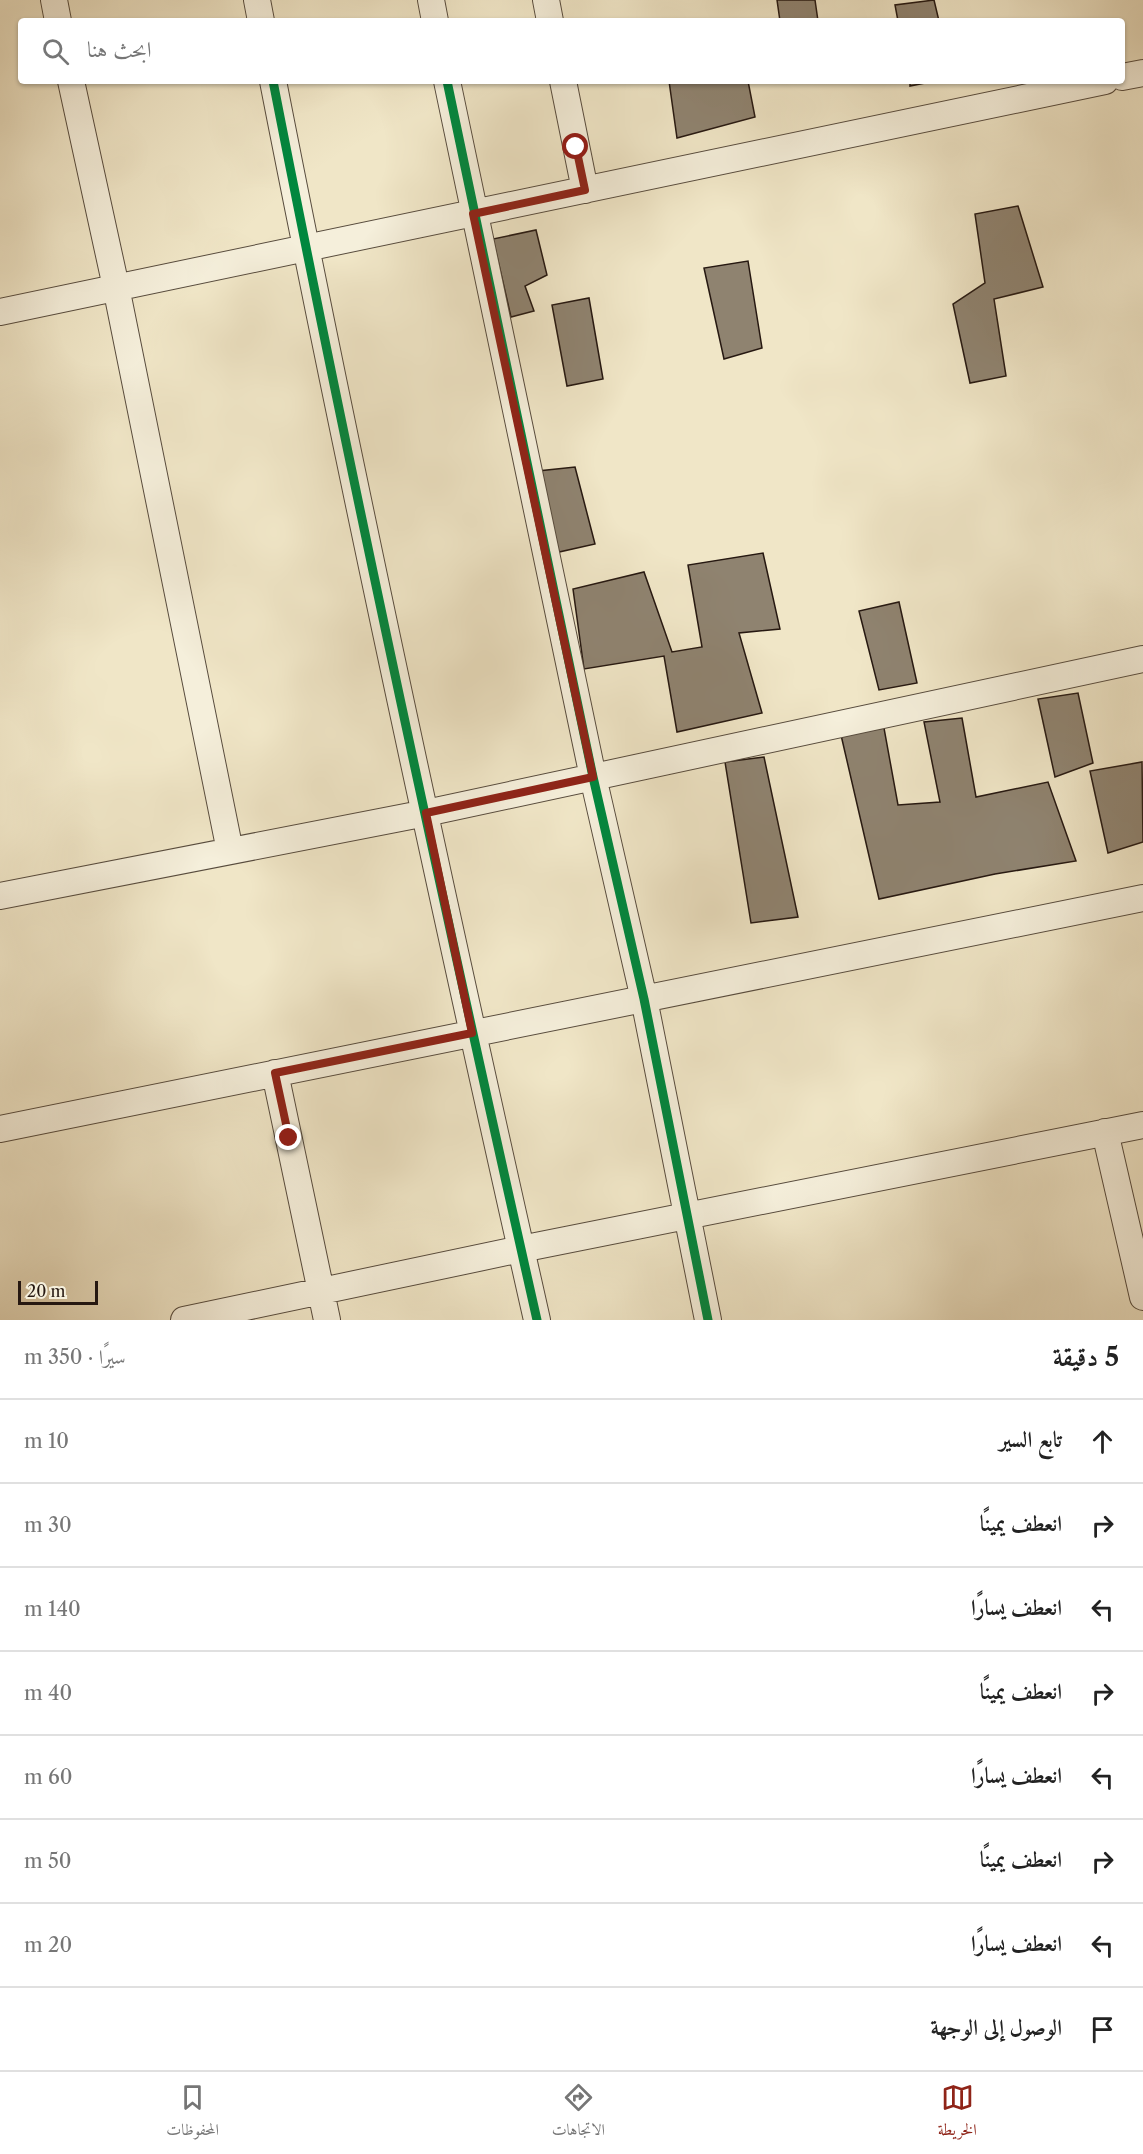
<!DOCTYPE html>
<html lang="ar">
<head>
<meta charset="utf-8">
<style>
  body { margin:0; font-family:"Libre Caslon Text",Amiri,serif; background:#f2f2f2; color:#222; direction:rtl }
  .scale { position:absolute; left:18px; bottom:15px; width:80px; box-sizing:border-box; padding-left:6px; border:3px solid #261811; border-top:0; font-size:16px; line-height:21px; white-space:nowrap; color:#261811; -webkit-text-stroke:4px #f5efdb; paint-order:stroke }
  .stop { position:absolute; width:18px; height:18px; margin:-14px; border:4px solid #8f2418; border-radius:50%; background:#fff }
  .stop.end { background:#8f2418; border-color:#fff; box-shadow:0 2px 6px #0008 }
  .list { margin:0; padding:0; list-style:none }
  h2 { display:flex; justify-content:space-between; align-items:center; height:78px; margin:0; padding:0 24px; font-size:26px }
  h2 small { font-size:20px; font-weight:400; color:#767676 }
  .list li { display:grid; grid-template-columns:39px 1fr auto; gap:18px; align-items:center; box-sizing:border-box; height:84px; padding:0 24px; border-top:2px solid #e0e0e0 }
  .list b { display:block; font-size:22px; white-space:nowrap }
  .list em { font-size:20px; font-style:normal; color:#767676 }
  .icon { flex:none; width:33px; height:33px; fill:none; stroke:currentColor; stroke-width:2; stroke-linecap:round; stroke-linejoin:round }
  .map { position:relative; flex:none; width:1143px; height:1320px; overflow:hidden; direction:ltr }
  .search { position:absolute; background:#fff; box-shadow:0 2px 4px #0004; left:18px; right:18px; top:18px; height:66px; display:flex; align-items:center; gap:15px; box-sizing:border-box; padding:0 21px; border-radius:6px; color:#767676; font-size:22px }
  .sheet { height:750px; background:#fff }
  nav { display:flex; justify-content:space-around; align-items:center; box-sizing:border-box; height:84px; border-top:2px solid #e0e0e0; background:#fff; font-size:16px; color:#767676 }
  nav a { display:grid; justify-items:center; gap:3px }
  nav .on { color:#8f2418 }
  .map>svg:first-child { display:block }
  .building { fill:#8f8370; stroke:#261811; stroke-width:1.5 }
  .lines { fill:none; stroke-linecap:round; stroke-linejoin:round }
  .street-casing { stroke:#584c3e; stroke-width:28 }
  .street { stroke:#f5efdb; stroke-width:26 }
  .cycleway-casing { stroke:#f5efdb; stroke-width:13 }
  .cycleway { stroke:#00873e; stroke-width:9 }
  .route { stroke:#8f2418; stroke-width:8 }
</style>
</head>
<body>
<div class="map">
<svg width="1143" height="1320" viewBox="0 0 1143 1320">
  <rect width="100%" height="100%" fill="#f0e6c7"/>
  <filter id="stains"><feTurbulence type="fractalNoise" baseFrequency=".00333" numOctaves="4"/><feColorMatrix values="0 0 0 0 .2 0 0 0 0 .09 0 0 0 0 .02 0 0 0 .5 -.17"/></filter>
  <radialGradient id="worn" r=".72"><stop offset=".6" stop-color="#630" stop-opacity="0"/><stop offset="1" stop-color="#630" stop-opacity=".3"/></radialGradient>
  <!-- building -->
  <path class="building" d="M777 0H815L818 21H780Z
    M934 0 939 21H898L895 5Z
    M669 81H748L755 117 677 138Z
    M910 81H935L910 86Z
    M1018 206 1043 287 994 299 1006 376 970 383 953 304 985 283 975 214Z
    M536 230 547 275 525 286 534 311 511 317 493 239Z
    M748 261 762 348 724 359 704 268Z
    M589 298 603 379 567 386 552 305Z
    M575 467 595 544 559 552 538 471Z
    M763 553 780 629 739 633 762 713 677 732 664 656 584 669 573 589 644 572 672 652 702 647 688 565Z
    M899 602 917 683 879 690 859 611Z
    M1078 693 1093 763 1055 777 1038 699Z
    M962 718 976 797 1048 782 1076 861 995 874 879 899 841 735 884 728 898 805 940 802 924 722Z
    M764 757 798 917 751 923 725 762Z
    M1142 762 1143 842 1108 853 1090 771Z"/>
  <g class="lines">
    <!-- street casing -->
    <g class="street-casing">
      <path id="street" d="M54 0 58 21
        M257 0 261 21
        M431 0 435 21
        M546 0 550 21
        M1122 77 1143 73
        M71 81 116 287 230 851
        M273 81C354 495 444 908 537 1320
        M447 81 593 777 644 999 708 1320
        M563 81 585 190
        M0 312 1105 81
        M0 896 426 813 1143 659
        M275 1073 327 1320
        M0 1129 1143 898
        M1105 1132 1143 1297
        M184 1320 521 1249 1143 1125"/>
    </g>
    <!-- street -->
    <use href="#street" class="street"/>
    <!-- cycleway casing -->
    <g class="cycleway-casing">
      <path id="cycleway" d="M273 81C354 495 444 908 537 1320
        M447 81 593 777 644 999 708 1320"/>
    </g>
    <!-- cycleway -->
    <use href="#cycleway" class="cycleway"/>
  </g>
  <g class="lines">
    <!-- route -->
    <path class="route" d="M289 1138 275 1073 472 1033 426 813 593 777 473 214 585 190 576 147"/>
  </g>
  <rect width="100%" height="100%" filter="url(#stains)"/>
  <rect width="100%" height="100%" fill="url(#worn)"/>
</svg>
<div class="scale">20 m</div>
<div class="stop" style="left:576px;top:147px"></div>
<div class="stop end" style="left:289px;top:1138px"></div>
<div class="search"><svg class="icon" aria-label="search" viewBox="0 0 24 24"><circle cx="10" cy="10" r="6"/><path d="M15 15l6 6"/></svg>ابحث هنا</div>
</div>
<section class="sheet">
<h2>5 دقيقة<small>سيرًا · 350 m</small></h2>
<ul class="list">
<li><svg class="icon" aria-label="ahead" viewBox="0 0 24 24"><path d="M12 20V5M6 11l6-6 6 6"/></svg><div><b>تابع السير</b></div><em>10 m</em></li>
<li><svg class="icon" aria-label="right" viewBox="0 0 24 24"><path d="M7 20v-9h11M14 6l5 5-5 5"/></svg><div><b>انعطف يمينًا</b></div><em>30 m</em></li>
<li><svg class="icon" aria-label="left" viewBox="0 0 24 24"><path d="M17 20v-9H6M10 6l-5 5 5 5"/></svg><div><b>انعطف يسارًا</b></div><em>140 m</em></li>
<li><svg class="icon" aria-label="right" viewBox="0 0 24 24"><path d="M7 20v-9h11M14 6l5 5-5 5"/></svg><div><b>انعطف يمينًا</b></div><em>40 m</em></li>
<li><svg class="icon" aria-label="left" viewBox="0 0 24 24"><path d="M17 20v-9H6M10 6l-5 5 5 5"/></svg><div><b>انعطف يسارًا</b></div><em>60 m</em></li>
<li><svg class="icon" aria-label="right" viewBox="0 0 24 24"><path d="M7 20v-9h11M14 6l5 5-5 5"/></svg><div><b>انعطف يمينًا</b></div><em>50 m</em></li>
<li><svg class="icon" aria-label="left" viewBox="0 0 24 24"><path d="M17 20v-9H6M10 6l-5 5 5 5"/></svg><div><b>انعطف يسارًا</b></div><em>20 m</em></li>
<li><svg class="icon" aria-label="arrive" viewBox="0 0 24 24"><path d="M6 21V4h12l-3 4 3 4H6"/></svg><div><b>الوصول إلى الوجهة</b></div></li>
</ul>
</section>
<nav>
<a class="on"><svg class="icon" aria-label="map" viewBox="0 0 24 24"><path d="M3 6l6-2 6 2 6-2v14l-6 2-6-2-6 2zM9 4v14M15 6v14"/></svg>الخريطة</a>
<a><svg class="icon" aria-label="directions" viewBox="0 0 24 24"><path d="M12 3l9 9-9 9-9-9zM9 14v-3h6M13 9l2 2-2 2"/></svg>الاتجاهات</a>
<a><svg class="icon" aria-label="saved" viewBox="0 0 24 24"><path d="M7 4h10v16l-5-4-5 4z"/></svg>المحفوظات</a>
</nav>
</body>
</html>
